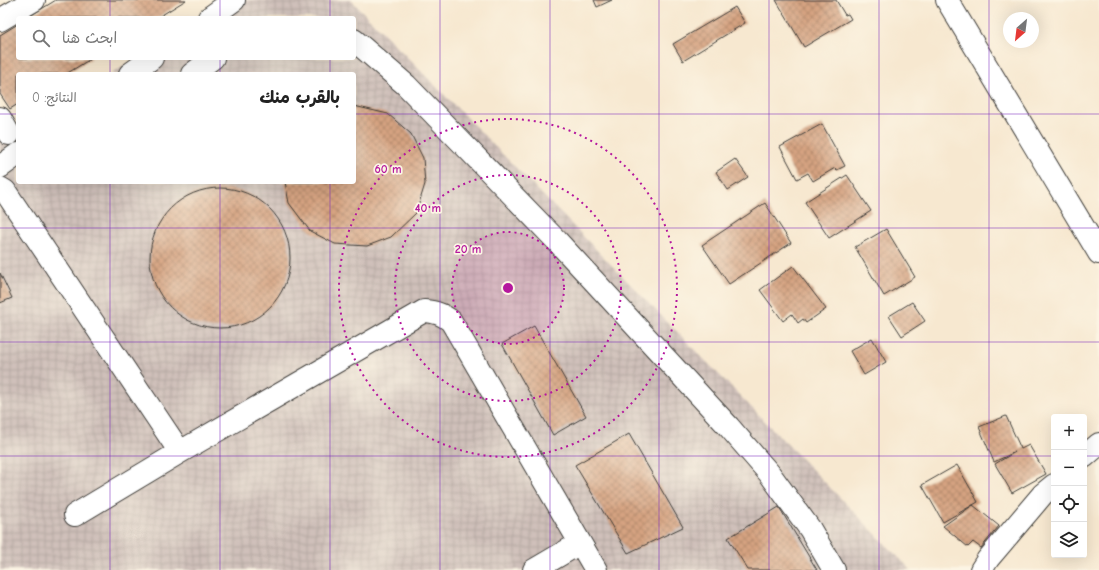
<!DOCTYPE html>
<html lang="ar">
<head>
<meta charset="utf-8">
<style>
  body { margin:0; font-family:"Comic Neue","Playpen Sans Arabic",sans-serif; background:#f6f6f6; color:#222; direction:rtl }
  .controls { position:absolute; right:12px; bottom:12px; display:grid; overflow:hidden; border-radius:4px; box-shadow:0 4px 16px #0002 }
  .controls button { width:36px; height:36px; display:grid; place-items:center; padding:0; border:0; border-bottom:1px solid #e0e0e0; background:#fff; color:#222; font:20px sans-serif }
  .compass { position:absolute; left:1003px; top:12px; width:36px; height:36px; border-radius:50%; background:#fff; box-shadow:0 4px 16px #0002; rotate:208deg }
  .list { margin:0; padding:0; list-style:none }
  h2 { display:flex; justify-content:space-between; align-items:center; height:52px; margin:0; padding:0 16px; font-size:17px }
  h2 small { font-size:13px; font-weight:400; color:#767676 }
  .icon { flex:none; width:22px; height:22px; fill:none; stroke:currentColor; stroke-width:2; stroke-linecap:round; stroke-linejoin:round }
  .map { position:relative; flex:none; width:1099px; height:570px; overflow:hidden; direction:ltr }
  .search { position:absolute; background:#fff; box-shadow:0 4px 16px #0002; left:16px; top:16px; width:340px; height:44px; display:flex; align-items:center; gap:10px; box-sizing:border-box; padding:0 14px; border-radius:4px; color:#767676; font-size:15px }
  .panel { position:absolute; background:#fff; box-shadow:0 4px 16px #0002; left:16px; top:72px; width:340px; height:112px; border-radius:4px; direction:rtl }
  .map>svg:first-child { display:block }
  .industrial { fill:url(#industrial-grid) }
  .building { fill:url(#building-cross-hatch) }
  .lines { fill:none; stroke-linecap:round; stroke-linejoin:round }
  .minor-casing { stroke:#3d3b37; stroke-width:24 }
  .minor { stroke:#fff; stroke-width:22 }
  .grid { fill:none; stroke:#7b2cbf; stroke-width:1; stroke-opacity:0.55 }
  .ring { fill:none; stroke:#b5179e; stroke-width:2; stroke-dasharray:2 4 }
  .centre { fill:#b5179e; stroke:#fcf5e5; stroke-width:2 }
  .ring-label { font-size:12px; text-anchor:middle; font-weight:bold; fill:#b5179e; stroke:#fcf5e5; stroke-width:3.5; stroke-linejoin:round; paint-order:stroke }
</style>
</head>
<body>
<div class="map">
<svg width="1099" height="570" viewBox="0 0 1099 570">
  <defs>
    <pattern id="industrial-grid" width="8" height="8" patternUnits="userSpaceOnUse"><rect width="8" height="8" fill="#cfc0ba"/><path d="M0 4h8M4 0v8" fill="none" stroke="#b1a49f"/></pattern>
    <pattern id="building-cross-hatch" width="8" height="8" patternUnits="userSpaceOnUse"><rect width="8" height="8" fill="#d5a381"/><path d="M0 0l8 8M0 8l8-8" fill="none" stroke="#ac8469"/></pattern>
  </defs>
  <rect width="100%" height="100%" fill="#fcf5e5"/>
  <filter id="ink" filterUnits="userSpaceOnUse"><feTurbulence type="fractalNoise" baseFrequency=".025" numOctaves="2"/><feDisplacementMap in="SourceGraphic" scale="8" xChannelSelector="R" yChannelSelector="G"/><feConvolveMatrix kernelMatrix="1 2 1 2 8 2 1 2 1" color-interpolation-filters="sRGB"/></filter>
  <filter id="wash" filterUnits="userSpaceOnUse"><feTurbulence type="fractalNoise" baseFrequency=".012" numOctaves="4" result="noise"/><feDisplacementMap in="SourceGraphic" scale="16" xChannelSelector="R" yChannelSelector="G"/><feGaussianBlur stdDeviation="0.9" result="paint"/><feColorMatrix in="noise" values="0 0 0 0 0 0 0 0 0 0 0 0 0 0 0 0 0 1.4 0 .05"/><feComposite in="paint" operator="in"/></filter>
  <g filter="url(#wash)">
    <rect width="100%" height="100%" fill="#f7e8d0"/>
    <!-- industrial -->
    <path class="industrial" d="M236 0H351L911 570H0V139L18 129V182H354V74H111L138 58H354V18H206Z"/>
    <g id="blocks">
      <!-- building -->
      <path class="building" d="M56 0H186L157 18H27Z
        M594 0H612L597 7Z
        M776 0H836L845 15 848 14 851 19 804 47Z
        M735 7 745 23 683 61 673 44Z
        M18 24V58H92L66 74H18V104L10 109 0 94V35Z
        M354 106 388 114 411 134 423 158 425 184 416 213 391 237 367 246 335 244 310 231 289 203 285 182H354Z
        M822 124 845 166 837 170 835 168 813 181 808 173 797 179 780 147Z
        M735 159 748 177 728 190 716 172Z
        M847 175 871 211 829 238 805 202Z
        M150 258a70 70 0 1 1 140 0a70 70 0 1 1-140 0Z
        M765 203 791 243 729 284 702 245Z
        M886 229 915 277 884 296 855 247Z
        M793 266 826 309 806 323 803 319 798 323 792 314 783 321 760 290Z
        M0 273 12 298 0 303Z
        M912 302 925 321 902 336 889 316Z
        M534 326 586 416 553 435 502 344Z
        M872 338 886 362 864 375 850 351Z
        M1006 416 1021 449 1029 445 1046 474 1012 493 995 464 1015 452 994 462 979 427Z
        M629 434 683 527 628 553 575 465Z
        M957 465 978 502 943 522 922 485Z
        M973 505 999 526 981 548 973 542 968 547 943 526Z
        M779 507 817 570H748L728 538Z"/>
    </g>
  </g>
  <g filter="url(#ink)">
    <use href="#blocks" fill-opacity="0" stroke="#3d3b37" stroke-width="1"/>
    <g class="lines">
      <!-- minor casing -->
      <g class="minor-casing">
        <path id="minor" d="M947 0 1099 253
          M209 18 234 0
          M0 20 34 0
          M354 40 406 85 557 241 729 427 769 473 810 529 834 570
          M130 74 152 58
          M192 74 213 58
          M0 118 9 134
          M0 167 18 154
          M0 188 5 191 180 452
          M1084 457 1099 444
          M75 515 180 452 424 311C436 312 442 314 451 321L596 570
          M534 570 580 543
          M981 570 988 559 1043 494 1054 485"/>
      </g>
      <!-- minor -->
      <use href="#minor" class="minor"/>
    </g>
  </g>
  <!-- grid -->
  <path class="grid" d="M110 0V18M220 0V18M330 0V18M440 0V570M550 0V570M659 0V570M769 0V570M879 0V570M989 0V570M110 58V74M220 58V74M330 58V74M0 114H18M354 114H1099M110 182V570M220 182V570M330 182V570M0 228H1099M0 342H1099M0 456H1054M1084 456H1099"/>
  <!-- distance rings -->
  <circle cx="508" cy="288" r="56" fill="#b5179e" fill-opacity=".12"/>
  <g class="ring">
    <circle cx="508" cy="288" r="56"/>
    <circle cx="508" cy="288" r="113"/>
    <circle cx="508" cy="288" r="169"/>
  </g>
  <circle cx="508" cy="288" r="6" class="centre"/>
  <g class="ring-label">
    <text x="388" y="173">60 m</text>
    <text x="428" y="212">40 m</text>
    <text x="468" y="253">20 m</text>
  </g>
</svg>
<div class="controls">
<button>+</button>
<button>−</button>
<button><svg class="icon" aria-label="locate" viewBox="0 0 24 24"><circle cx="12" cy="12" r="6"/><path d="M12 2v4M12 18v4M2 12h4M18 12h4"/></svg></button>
<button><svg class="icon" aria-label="layers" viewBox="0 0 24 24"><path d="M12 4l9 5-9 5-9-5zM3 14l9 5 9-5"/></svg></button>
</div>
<svg class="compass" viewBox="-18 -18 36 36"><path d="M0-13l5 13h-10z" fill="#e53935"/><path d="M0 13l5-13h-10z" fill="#767676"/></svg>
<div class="search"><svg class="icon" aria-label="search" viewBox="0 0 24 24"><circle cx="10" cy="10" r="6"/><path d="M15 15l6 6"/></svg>ابحث هنا</div>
<section class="panel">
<h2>بالقرب منك<small>النتائج: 0</small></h2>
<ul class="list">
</ul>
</section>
</div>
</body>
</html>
